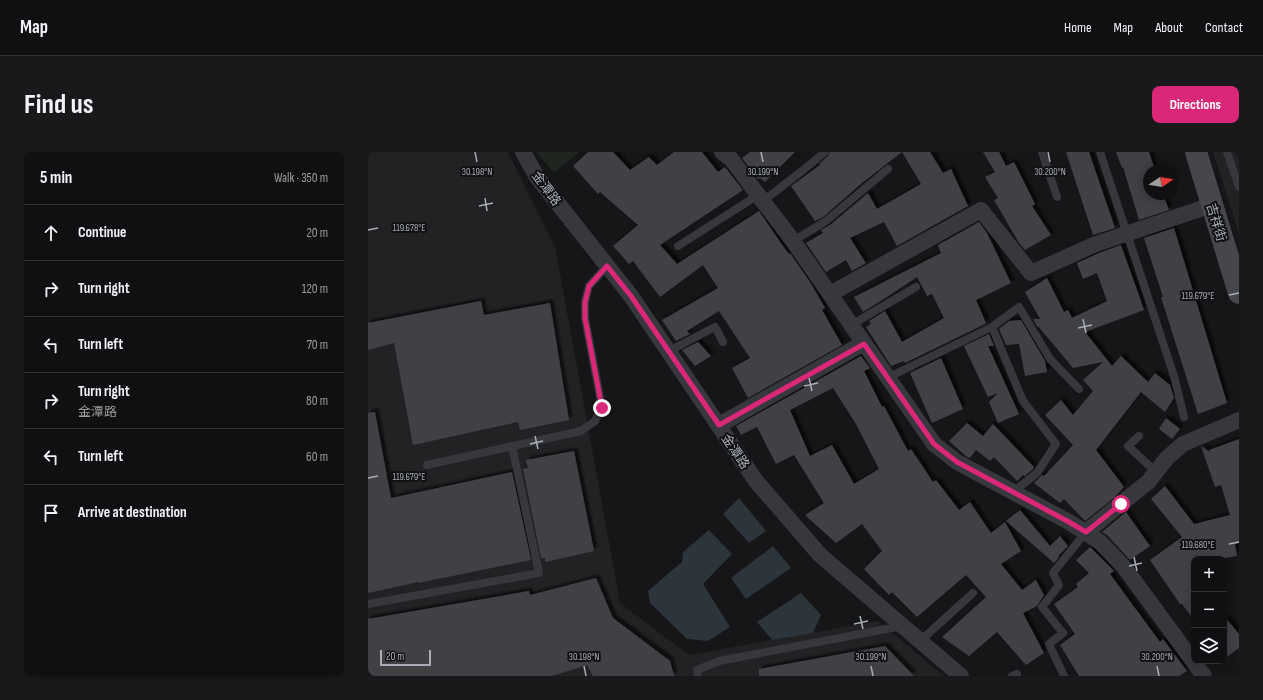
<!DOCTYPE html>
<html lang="en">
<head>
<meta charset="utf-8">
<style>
  body { margin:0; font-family:"Sofia Sans Condensed","Noto Sans SC",sans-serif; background:#19191b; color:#f1f3f6 }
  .controls { position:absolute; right:12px; bottom:12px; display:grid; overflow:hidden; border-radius:8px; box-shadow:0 2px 10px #0003 }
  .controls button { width:36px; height:36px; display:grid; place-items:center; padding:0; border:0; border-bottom:1px solid #303032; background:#101012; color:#f1f3f6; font:20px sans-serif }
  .compass { position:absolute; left:775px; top:12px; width:36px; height:36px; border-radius:50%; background:#101012; box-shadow:0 2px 10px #0003; rotate:78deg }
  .scale { position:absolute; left:12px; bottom:10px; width:51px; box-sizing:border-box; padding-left:4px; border:2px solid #a8adb8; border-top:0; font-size:11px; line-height:14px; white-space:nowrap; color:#a8adb8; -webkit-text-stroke:3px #111113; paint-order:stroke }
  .stop { position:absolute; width:12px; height:12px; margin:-9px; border:3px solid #db2777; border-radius:50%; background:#fff }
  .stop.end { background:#db2777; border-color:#fff; box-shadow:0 1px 4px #0008 }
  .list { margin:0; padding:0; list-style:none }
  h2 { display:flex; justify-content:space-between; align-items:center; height:52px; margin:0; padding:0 16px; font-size:17px }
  h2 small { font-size:13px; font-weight:400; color:#9c9d9f }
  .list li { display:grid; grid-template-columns:26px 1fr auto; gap:12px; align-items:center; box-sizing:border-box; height:56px; padding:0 16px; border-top:1px solid #303032 }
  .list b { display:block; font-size:15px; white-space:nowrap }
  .list p { margin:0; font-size:13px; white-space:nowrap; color:#9c9d9f }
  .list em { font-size:13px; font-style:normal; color:#9c9d9f }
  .icon { flex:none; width:22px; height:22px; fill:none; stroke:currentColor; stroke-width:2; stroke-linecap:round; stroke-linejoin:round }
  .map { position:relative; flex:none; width:871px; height:524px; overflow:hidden; border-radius:8px }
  header { display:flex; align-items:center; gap:24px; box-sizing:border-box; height:56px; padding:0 20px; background:#101012; border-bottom:1px solid #303032 }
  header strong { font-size:19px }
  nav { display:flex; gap:22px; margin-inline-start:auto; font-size:14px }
  .intro { display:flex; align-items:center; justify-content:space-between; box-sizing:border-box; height:96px; padding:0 24px }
  h1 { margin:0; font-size:28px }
  .button { padding:10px 18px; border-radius:8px; background:#db2777; color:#fff; font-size:14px; font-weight:700 }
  main { display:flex; gap:24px; padding:0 24px }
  aside { flex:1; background:#101012; border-radius:8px; box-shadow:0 2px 10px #0003 }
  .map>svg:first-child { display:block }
  .built { fill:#222225 }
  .green { fill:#1e261f }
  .water { fill:#2c353c }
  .building { fill:#404145; fill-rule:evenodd; filter:url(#shadow) }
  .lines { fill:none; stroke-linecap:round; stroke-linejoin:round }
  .lane { stroke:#37383d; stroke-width:8 }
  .street { stroke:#37383d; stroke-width:16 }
  .secondary { stroke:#45474d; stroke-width:22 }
  .route { stroke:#db2777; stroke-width:5 }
  .ticks { fill:none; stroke:#a8adb8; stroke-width:1.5 }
  .labels { text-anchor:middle; stroke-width:4; stroke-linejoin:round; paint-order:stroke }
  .street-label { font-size:13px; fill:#a8adb8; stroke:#111113 }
  .ticks-label { font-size:10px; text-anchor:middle; fill:#a8adb8; stroke:#111113; stroke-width:4; stroke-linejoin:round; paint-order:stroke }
</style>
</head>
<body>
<header>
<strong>Map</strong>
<nav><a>Home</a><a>Map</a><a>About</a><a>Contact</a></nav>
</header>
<div class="intro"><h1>Find us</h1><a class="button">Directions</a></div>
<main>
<aside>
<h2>5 min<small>Walk · 350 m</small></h2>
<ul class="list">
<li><svg class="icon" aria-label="ahead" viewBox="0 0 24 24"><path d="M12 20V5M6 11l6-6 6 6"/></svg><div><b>Continue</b></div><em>20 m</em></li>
<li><svg class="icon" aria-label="right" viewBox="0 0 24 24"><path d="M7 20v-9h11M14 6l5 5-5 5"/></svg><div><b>Turn right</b></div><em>120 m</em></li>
<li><svg class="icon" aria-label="left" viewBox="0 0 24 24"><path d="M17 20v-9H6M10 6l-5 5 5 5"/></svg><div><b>Turn left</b></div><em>70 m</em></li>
<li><svg class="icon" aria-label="right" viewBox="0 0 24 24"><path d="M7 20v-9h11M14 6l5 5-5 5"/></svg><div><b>Turn right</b><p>金潭路</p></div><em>80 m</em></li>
<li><svg class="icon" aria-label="left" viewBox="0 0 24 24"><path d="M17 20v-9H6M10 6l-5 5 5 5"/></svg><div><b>Turn left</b></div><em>60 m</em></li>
<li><svg class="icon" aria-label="arrive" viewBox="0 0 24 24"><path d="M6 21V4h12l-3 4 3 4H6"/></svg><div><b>Arrive at destination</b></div></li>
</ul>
</aside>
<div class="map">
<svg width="871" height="524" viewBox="0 0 871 524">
  <defs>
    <filter id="shadow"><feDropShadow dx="3.5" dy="-3.5" stdDeviation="1" flood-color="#0009"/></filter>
  </defs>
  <rect width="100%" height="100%" fill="#161618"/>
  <!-- built -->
  <path class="built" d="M0 0H140L187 94 252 451 321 503 510 469 576 524H0Z
    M845 0H871V82Z"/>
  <!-- green -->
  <path class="green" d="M168 0H211L186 21Z"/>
  <!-- water -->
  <path class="water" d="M371 346 398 379 381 391 355 362Z
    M341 378 364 402 335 432 362 475 340 489 319 487 282 451 280 439 314 410 315 400Z
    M405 394 423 416 378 447 363 426Z
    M433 441 453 463 445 481 404 488 389 470Z"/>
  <!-- building -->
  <path class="building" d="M220 0H245L262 18 281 5 289 13 306 0H334L350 20 357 15 375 38 292 93 309 112 391 59 417 97 421 102 422 101 442 130 457 156 454 158 474 193 380 246 364 216 382 206 351 159 319 179 322 182 308 189 294 168 350 136 335 113 292 145 265 109 261 112 245 94 270 73 232 40 230 42 205 14Z
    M382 0H427L397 30 392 26 390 27 374 6Z
    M462 0H562L575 21 583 17 600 54 529 94 516 70 482 86 498 111 484 119 478 108 458 120 438 91 455 81 453 78 462 73 500 41 509 57 553 32 534 0 494 31 455 65 447 69 423 34 452 13 451 12 460 4Z
    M615 0H631L638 14 646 10 667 52 664 54 683 83 657 98 651 91 626 48 630 46 617 25 627 20Z
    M698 0H721L747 76 725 83Z
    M748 0H781L787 18H781V42H795L801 58 771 68 755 15 754 16Z
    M611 70 619 81 643 131 608 148 618 171 621 170 537 211 536 209 523 214 498 175 503 172 501 169 517 159 534 190 576 166 564 142 559 144 549 125 519 145 495 160 486 145 573 101 570 93Z
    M806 76 859 251 830 262 793 145H795L776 86Z
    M753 93 776 158 717 180 744 214 753 204 780 230 787 221 802 233 806 246 797 260 773 240 728 298 756 335 747 345 717 369 696 347 692 351 666 331 674 323 676 324 705 293 677 263 693 248 705 263 725 239 715 228 735 210 705 216 670 174V176L665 167H672L657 140 679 126 696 160 700 158 704 166 739 149 729 121 715 127 709 111 731 101Z
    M113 149 116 163 182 151 201 268 152 278 150 270 45 293 26 191 0 198V171Z
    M653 168 677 209 679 220 657 224 651 192 638 193 631 177 641 169Z
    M621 182 626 194H620L651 262 630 271 621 250 630 241 620 245 596 194Z
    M330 190 343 204 327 214 314 198Z
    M493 204 502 216 496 219 514 255 516 254 540 299 543 297 565 330 568 328 591 358 602 350 623 381 637 370 653 399 633 412 654 438 668 428 676 443 669 454 655 461 676 501 658 513 629 480 601 504 574 485 618 445 598 423 549 465 524 440 521 443 496 417 514 399 494 372 468 391 437 363 456 351 426 303 408 312 389 275 373 283 368 274ZM465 236 488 272 511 317 486 332 464 293 442 304 422 258Z
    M573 206 595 257 564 271 542 221Z
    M7 260 23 346 144 320 163 408 50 431V430L0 441V261Z
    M798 266 812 277 804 287 791 277Z
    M599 271 615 284 625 272 666 315 665 317 657 324 655 323 649 329 626 305 622 309 608 298 602 306 599 305 581 289Z
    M871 287V391L867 392 869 404 850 407H826V468L814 452H812L782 408 814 385 783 347 797 334 826 372 862 363 853 333 847 335 833 294 842 300 841 298Z
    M206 299 226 399 177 410V406H173L155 317 160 316 158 308Z
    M652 358 682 394 692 384 700 394 690 404 691 405 686 411 638 369Z
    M758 360 782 394 762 408 739 383 734 380Z
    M722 395 746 419 742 422 792 490 795 487 819 519 811 524H711L692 493 707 482 686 452 710 435 708 432 721 421 708 408Z
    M228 426 245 466 302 509 306 524H225L219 513 184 524H0V467L161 439 162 443Z
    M856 464 871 482V496L856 507Z
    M517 494 546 524H391V517Z"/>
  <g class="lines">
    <!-- lane -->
    <path class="lane" d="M674 0 689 45
      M732 0 806 224 816 265
      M859 0 871 35
      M395 49 434 19 457 0
      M425 89 458 69 520 17
      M310 94 390 43
      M483 173 548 135
      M624 175 651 155 682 207 711 237
      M301 199 347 175 355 190
      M519 226 624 175 655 249 688 292 669 321 645 340
      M771 284 760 294 788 320
      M59 313 213 279 227 269 234 256 217 166V150L221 134 239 114
      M0 452 171 421 144 294
      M552 489 605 441
      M330 524 329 518 351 509 534 474
      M644 524 649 522
      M696 524 681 492 695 481 674 455 691 433 685 421 718 380"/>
    <!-- street -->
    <path class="street" d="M155 0 169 25 263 144 388 329 452 403 593 524
      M354 0 363 7 425 89 566 292 589 310 701 370 732 390 756 415 836 524
      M462 142 613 58 663 121 728 92 844 53
      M351 273 496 191
      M718 380 780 330 799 306 815 292 871 268"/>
    <!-- secondary -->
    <path class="secondary" d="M828 0 871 141"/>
  </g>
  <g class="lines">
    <!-- route -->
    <path class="route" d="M234 256 217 166V150L221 134 239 114 263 144 351 273 496 192 566 292 589 310 701 370 718 380 753 352"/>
  </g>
  <!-- ticks -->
  <path class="ticks" d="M107 0 109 10M393 0 395 10M680 0 682 10M117 46 119 59M111 54 125 51M0 78 10 76M861 143 871 141M715 167 718 181M710 176 724 173M441 226 444 239M436 234 450 231M167 284 170 297M162 292 175 289M0 326 10 324M861 392 871 390M766 405 769 419M761 414 774 411M492 464 495 477M486 472 500 469M216 514 218 524M503 514 505 524M789 514 791 524"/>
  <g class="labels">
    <!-- street labels -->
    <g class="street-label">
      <text transform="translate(179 36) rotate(54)" y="5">金潭路</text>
      <text transform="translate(849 70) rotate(73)" y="5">吉祥街</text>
      <text transform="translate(368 299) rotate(56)" y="5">金潭路</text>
    </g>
  </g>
  <g class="ticks-label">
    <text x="109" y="23">30.198°N</text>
    <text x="395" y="23">30.199°N</text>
    <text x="682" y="23">30.200°N</text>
    <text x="41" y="79">119.678°E</text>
    <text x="830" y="147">119.679°E</text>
    <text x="41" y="328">119.679°E</text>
    <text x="830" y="396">119.680°E</text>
    <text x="216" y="508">30.198°N</text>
    <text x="503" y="508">30.199°N</text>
    <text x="789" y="508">30.200°N</text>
  </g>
</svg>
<div class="controls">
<button>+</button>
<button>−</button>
<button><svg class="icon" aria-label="layers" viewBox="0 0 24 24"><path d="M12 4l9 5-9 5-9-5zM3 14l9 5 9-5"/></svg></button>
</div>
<svg class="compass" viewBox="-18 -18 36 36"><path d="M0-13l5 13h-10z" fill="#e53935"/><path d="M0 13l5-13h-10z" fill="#9c9d9f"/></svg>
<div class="scale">20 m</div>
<div class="stop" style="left:753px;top:352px"></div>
<div class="stop end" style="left:234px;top:256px"></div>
</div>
</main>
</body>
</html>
